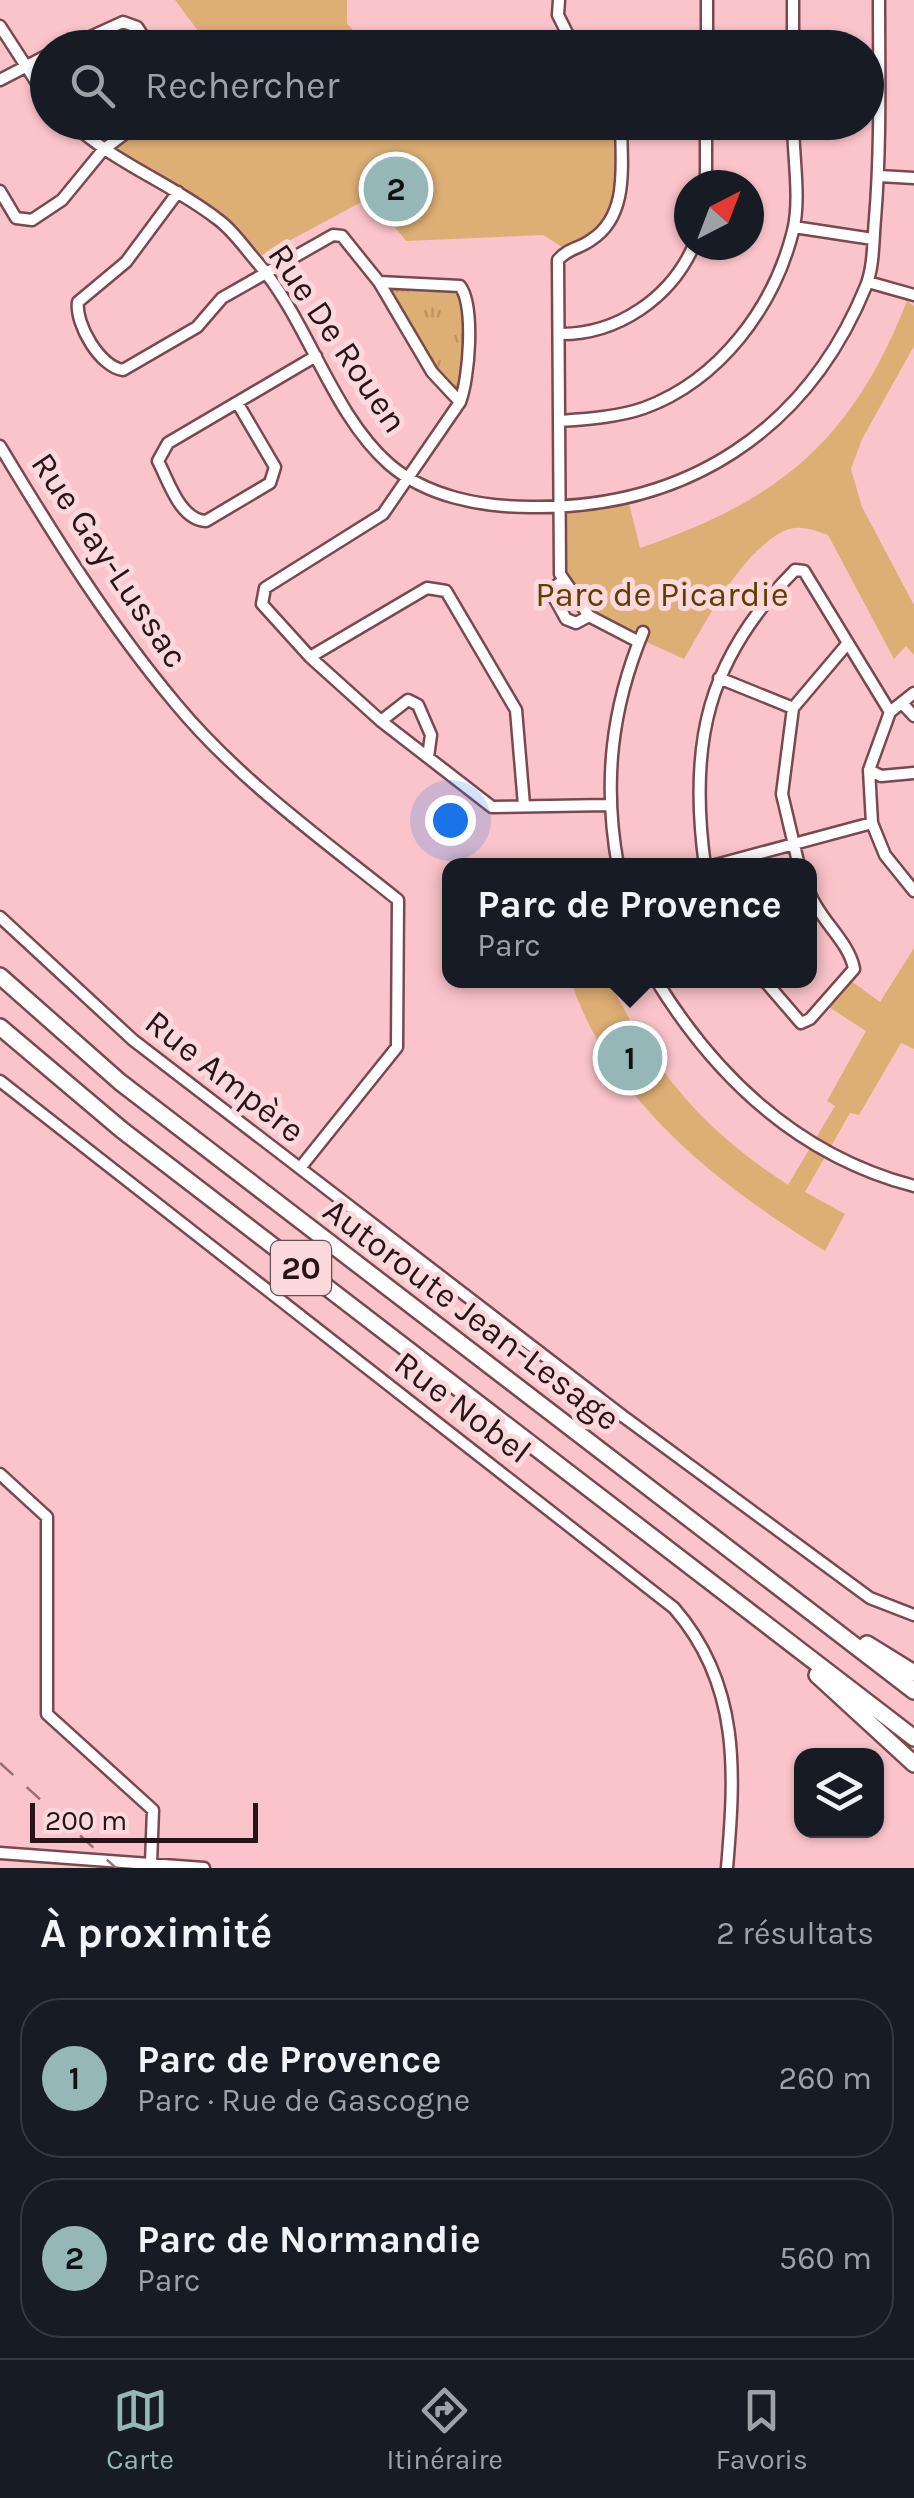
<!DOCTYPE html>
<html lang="fr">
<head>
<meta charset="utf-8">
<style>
  body { margin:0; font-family:Karla,sans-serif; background:#20242c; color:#f1f3f6 }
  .controls { position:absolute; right:30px; bottom:30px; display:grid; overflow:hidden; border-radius:20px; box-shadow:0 2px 8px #0004 }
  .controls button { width:90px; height:90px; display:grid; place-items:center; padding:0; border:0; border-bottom:2px solid #363941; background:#171b24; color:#f1f3f6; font:50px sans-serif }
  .compass { position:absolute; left:674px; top:170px; width:90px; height:90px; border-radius:50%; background:#171b24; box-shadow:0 2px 8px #0004; rotate:42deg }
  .scale { position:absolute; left:30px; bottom:25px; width:228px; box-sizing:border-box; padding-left:10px; border:5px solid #271417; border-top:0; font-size:28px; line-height:35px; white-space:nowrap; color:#271417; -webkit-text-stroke:8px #fad8db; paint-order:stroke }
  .you { position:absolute; left:450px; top:820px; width:35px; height:35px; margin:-25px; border:8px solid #fff; border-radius:50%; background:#1a73e8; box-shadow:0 0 0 15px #1a73e833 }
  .badge { display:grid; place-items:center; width:65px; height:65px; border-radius:50%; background:#95b7b8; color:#111; font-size:32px; font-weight:700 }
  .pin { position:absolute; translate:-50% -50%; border:5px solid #fff; box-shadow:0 2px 10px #0006 }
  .popup { position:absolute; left:442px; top:858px; width:375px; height:130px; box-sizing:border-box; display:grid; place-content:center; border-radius:20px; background:#171b24; filter:drop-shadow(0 2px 8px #0005); font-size:32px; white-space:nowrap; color:#9ea1a6 }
  .popup b { font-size:38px; color:#f1f3f6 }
  .popup::after { content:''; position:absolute; left:50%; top:100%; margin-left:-20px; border:20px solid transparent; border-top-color:#171b24 }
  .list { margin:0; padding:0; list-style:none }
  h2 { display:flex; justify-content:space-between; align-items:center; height:130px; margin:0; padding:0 40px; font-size:42px }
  h2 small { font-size:32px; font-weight:400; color:#9ea1a6 }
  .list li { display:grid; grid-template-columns:65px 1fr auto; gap:30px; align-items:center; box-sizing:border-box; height:160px; margin:0 20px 20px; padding:0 20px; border:2px solid #363941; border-radius:40px }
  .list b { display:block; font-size:38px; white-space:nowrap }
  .list p { margin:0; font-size:32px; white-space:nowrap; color:#9ea1a6 }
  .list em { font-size:32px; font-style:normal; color:#9ea1a6 }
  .icon { flex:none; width:55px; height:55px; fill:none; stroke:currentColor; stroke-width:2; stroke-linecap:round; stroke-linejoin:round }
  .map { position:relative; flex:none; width:914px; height:1868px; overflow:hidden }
  .search { position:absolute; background:#171b24; box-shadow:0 2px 8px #0004; left:30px; right:30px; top:30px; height:110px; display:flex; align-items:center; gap:25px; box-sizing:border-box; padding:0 35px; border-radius:55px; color:#9ea1a6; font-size:38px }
  .sheet { height:490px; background:#171b24 }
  nav { display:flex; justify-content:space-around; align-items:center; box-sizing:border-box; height:140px; border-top:2px solid #363941; background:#171b24; font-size:28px; color:#9ea1a6 }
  nav a { display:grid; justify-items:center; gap:5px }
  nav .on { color:#95b7b8 }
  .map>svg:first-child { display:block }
  .grass { fill:url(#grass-tufts) }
  .park { fill:#deaf75 }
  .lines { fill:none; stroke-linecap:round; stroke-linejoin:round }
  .minor-casing { stroke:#784a50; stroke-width:15 }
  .highway-casing { stroke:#784a50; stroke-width:20 }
  .minor { stroke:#fff; stroke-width:10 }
  .highway { stroke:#fff; stroke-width:15 }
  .rail { stroke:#967075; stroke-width:2.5; stroke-dasharray:18 18; stroke-linecap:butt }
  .labels { text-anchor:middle; stroke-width:10; stroke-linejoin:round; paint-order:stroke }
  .shield { fill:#fad8db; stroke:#664f52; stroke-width:2.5 }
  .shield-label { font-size:32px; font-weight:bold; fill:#271417 }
  .street-label { font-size:35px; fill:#271417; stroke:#fad8db }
  .park-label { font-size:35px; fill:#623d00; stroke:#fad8db }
</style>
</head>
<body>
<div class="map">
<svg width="914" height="1868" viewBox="0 0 914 1868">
  <defs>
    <pattern id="grass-tufts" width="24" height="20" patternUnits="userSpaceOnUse" patternTransform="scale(2.5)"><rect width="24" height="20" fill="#deaf75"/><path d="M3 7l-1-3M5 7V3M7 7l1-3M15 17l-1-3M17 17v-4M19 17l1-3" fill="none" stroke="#be9664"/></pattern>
  </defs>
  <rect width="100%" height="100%" fill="#fbc4ca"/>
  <!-- grass -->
  <path class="grass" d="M379 282 450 283 468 302 460 402 432 372Z"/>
  <!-- park -->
  <path class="park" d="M175 0H347V23L357 36 565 30 571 39 622 47H210Z
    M146 123H621L615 218 590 242 567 250 543 235 406 241 371 197 255 259 221 221 103 150Z
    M907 301 914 306V346L862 439 851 469 862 507 914 605V655L906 646 894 659 828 535C814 530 798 524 784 531 741 552 707 620 684 659L589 616 560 574 558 508 628 499 640 548C780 500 852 441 907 301Z
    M914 948V1049L901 1043 859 1115 850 1113 805 1192 845 1214 825 1251C718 1184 612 1104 571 981H609C657 1074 700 1127 788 1185L835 1106 827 1101 866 1031 824 1004 847 978 880 1002Z"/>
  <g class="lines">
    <!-- minor casing -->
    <g class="minor-casing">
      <path id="minor" d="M559 0 558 15 570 39 622 45 707 42
        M0 26 48 100
        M66 48 123 22 137 27 151 48
        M707 48V0
        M793 48V0
        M0 80 48 55
        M71 122C114 163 169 182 216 218 232 229 244 247 257 262 308 320 331 413 389 464 427 497 482 507 531 507 686 509 807 431 866 286 874 266 873 240 875 219 881 146 879 73 879 0
        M621 122C621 163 630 215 591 240 579 249 568 248 558 260L560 574 589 616 639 642
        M879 176 914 178
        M706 185V122
        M0 191 16 218 32 220 62 200 103 150 140 122
        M178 192 126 262 78 302C75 324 100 367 123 370L197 327 222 298 333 235 342 236 379 282 432 372 460 402
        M794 227 873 239
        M379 282 460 286C475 306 469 379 460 402L383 514 265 588 262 604 310 657 381 721 492 807 607 805
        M868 282 914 295
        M559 334C617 335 671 298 694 245
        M238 404 275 467 270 483 206 521C180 520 169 482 158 461L168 443 316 356
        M560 421C588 419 618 417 644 408 720 380 774 307 793 231 801 199 793 156 793 122
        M0 446C54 536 109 624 176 704 239 780 322 839 398 900L397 1047 300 1168
        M564 580 550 590 566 619 576 623 589 616
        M310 657 427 588 446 591 516 710 524 805
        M719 678 793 708
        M914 693 890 712 869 770 872 823 885 855 914 891
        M902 703 914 716
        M381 721 408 700 418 705 431 735 428 757
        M869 770 881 776 914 773
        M618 866C603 784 611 709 643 632
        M705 866C688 743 707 659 795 570L804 571 890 712
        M712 866 872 823
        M799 866 782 794 793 708 848 643
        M0 917 133 1040 624 1417 870 1598 914 1615
        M656 980C717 1079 799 1156 914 1186
        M764 980 801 1023 810 1019 854 969C850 943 820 920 810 894
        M0 1081 674 1608C741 1685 735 1773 727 1868
        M0 1474 47 1517V1714L153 1810 151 1863
        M0 1853 204 1868"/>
    </g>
    <!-- highway casing -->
    <g class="highway-casing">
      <path id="highway" d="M0 976 120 1082 914 1691
        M0 1027 122 1130 914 1738
        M867 1644 914 1673
        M817 1675 914 1764"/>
    </g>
    <!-- minor -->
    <use href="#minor" class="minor"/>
    <!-- highway -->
    <use href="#highway" class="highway"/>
    <!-- rail -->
    <path class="rail" d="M0 1763 116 1868"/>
  </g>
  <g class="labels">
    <!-- shield labels -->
    <rect class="shield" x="271" y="1241" width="60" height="54" rx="8"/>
    <g class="shield-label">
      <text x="301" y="1279">20</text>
    </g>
    <!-- street labels -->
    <g class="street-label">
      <text transform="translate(338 338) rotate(56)" y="12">Rue De Rouen</text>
      <text transform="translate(110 560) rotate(56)" y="12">Rue Gay-Lussac</text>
      <text transform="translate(225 1076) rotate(38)" y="12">Rue Ampère</text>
      <text transform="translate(472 1314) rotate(37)" y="12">Autoroute Jean-Lesage</text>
      <text transform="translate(463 1407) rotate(37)" y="12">Rue Nobel</text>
    </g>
    <!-- park labels -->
    <g class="park-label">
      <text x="662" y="606">Parc de Picardie</text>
    </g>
  </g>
</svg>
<div class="controls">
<button><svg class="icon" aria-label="layers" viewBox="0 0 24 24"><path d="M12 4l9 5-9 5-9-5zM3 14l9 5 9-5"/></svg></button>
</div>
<svg class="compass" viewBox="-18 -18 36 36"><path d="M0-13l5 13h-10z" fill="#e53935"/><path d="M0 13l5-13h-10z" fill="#9ea1a6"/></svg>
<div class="scale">200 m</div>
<div class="you"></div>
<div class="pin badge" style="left:630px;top:1058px">1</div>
<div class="popup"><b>Parc de Provence</b>Parc</div>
<div class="pin badge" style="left:396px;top:189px">2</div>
<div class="search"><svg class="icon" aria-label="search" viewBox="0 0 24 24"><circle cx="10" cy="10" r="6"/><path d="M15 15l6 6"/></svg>Rechercher</div>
</div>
<section class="sheet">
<h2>À proximité<small>2 résultats</small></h2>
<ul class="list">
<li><span class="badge">1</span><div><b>Parc de Provence</b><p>Parc · Rue de Gascogne</p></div><em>260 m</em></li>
<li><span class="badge">2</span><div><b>Parc de Normandie</b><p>Parc</p></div><em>560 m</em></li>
</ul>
</section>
<nav>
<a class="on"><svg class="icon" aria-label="map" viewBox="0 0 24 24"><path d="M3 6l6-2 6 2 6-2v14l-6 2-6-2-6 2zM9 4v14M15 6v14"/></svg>Carte</a>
<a><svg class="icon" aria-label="directions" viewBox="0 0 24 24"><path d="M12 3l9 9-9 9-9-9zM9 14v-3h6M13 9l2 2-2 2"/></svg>Itinéraire</a>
<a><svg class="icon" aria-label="saved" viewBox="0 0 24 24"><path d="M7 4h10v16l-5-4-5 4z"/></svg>Favoris</a>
</nav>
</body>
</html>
